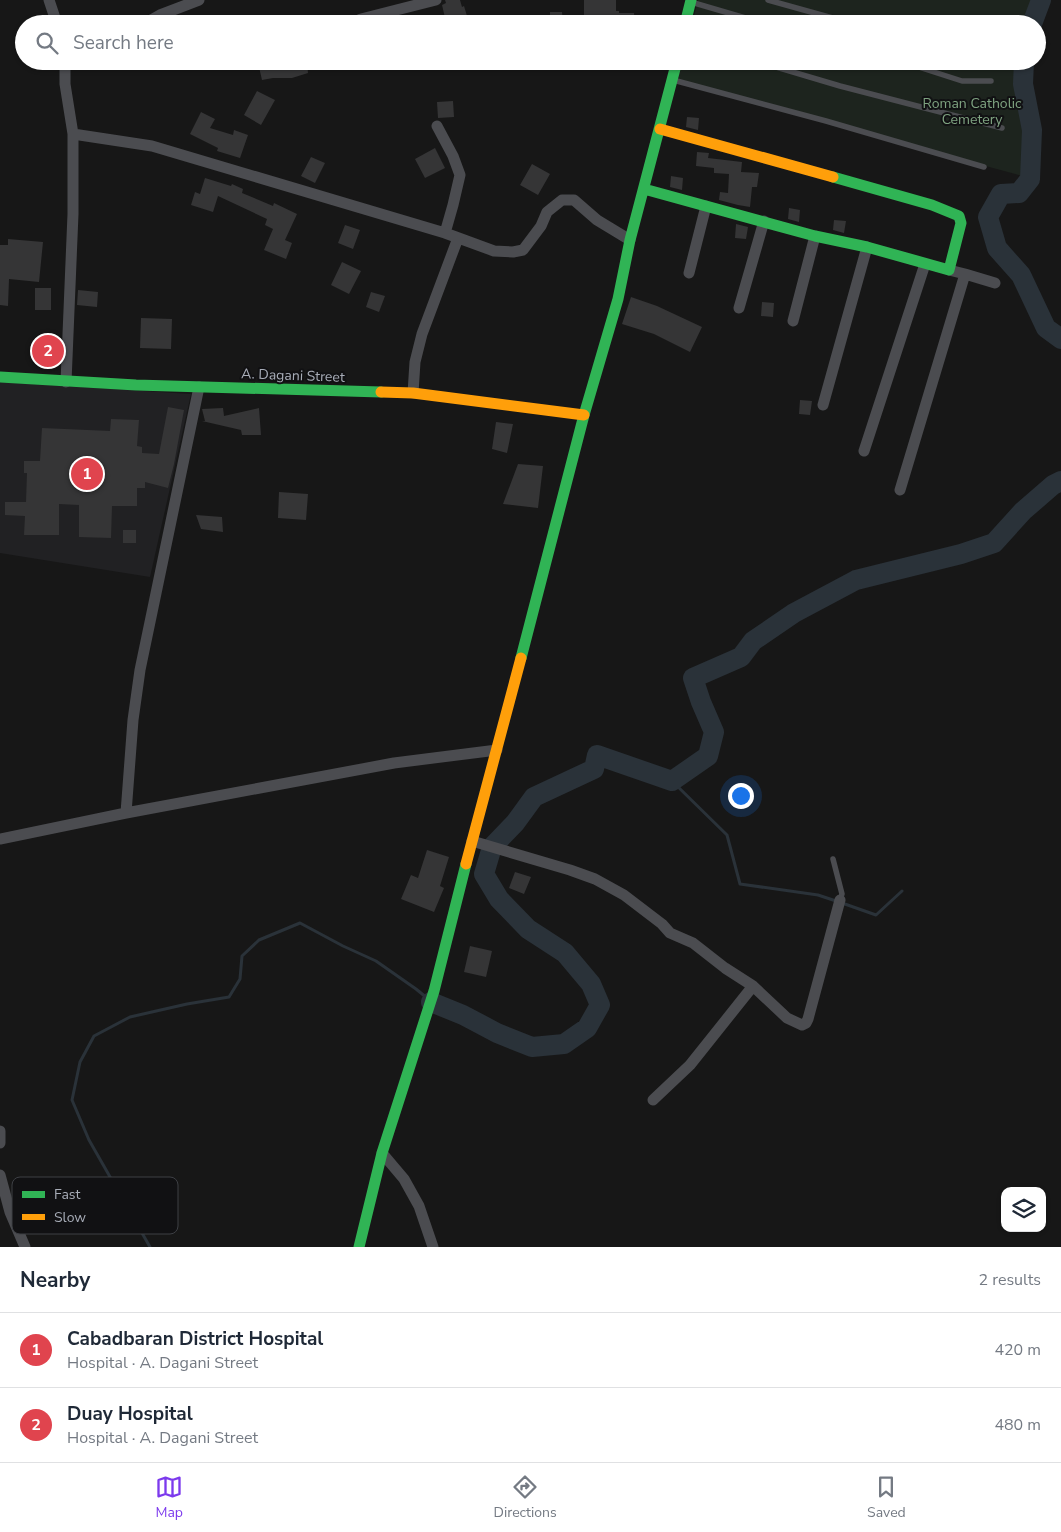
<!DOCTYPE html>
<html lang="en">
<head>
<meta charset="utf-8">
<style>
  body { margin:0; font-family:"Nunito Sans",sans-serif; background:#f2f2f3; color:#1f2937 }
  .controls { position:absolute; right:15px; bottom:15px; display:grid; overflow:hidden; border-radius:10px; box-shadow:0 1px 4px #0004 }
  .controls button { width:45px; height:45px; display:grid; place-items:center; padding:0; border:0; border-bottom:1px solid #e0e1e3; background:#fff; color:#1f2937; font:25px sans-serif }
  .you { position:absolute; left:740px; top:795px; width:18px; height:18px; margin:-12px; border:4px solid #fff; border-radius:50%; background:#1a73e8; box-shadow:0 0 0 8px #1a73e833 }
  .badge { display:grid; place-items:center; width:32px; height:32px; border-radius:50%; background:#7c3aed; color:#fff; font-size:16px; font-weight:700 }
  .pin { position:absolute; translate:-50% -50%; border:2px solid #fff; box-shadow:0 1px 5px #0006 }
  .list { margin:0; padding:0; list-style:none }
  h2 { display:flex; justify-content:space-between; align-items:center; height:65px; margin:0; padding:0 20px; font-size:21px }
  h2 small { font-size:16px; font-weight:400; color:#747a83 }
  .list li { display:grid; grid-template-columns:32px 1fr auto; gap:15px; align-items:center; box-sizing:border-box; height:75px; padding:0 20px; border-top:1px solid #e0e1e3 }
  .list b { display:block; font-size:19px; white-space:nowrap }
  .list p { margin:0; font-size:16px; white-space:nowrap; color:#747a83 }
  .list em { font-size:16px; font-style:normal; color:#747a83 }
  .icon { flex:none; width:28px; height:28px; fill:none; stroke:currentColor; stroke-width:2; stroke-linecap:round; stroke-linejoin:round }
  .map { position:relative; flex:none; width:1061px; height:1247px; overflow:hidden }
  .search { position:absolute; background:#fff; box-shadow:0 1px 4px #0004; left:15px; right:15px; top:15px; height:55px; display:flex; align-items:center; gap:12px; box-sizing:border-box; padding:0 18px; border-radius:28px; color:#747a83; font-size:19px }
  .sheet { height:215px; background:#fff }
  nav { display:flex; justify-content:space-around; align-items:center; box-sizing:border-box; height:70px; border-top:1px solid #e0e1e3; background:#fff; font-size:14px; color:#747a83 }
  nav a { display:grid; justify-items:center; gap:2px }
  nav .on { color:#7c3aed }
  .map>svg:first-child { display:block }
  .built { fill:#212123 }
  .green { fill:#1d241e }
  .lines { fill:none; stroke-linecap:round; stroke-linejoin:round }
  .stream { stroke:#2a3239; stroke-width:3 }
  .river { stroke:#2a3239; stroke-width:20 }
  .building { fill:#353536 }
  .lane { stroke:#4b4c50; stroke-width:5.5 }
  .street { stroke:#4b4c50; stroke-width:11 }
  .fast { stroke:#30b455; stroke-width:11 }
  .slow { stroke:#ff9f0a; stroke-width:11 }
  .labels { text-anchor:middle; stroke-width:4; stroke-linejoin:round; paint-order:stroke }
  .park-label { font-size:14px; fill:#7fa381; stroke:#111113 }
  .street-label { font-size:14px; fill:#a8adb8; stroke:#111113 }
  .key { fill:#111113; stroke:#3e4045; stroke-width:1 }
  .key-label { font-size:14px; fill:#a8adb8 }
</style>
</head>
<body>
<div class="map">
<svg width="1061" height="1247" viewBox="0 0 1061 1247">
  <rect width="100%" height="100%" fill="#171717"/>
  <!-- built -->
  <path class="built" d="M0 382 191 394 150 577 0 553Z"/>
  <!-- green -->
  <path class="green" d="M698 0H1039L1028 24H692Z
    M682 61H1018L1017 86 1030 133 1026 177 677 82Z"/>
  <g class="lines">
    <!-- stream -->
    <path class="stream" d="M672 781 727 835 740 884 818 895 836 901
      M842 903 876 915 902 891
      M150 1247 89 1140 72 1100 80 1062 94 1036 130 1017 187 1004 229 997 240 979 242 956 259 940 300 923 343 946 376 961 416 989 427 998"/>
    <!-- river -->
    <path class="river" d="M1032 24 1041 0
      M1024 61 1023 84 1032 130 1030 179 1019 193 1001 194 988 217 997 248 1021 275 1046 328 1061 339
      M431 1002 463 1015 497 1033 532 1047 564 1044 587 1028 600 1005 591 984 565 953 528 929 499 899 484 874 492 847 515 823 534 797 594 769 597 755 672 781 708 756 714 732 701 702 693 678 741 657 753 641 794 613 856 580 961 554 994 543 1023 511 1053 485 1061 481"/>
  </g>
  <!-- building -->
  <path class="building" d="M445 0H460L462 7 464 6 467 16 446 22 442 5 446 3Z
    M584 0H616V11H619V13H634L635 24H584Z
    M550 12H562L563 24H550Z
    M271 61H307L308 73 292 78H273L262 80 259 67 271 66Z
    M257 91 275 100 261 125 244 115Z
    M453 101 454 117 438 118 437 102Z
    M201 112 215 119 210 128 233 135 234 130 248 135 240 158 217 151 218 148 190 134Z
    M687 117 699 118 698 130 686 127Z
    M435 148 445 168 425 178 415 159Z
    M697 152 709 153 708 158 742 162 741 172 759 173 757 187H752L750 207 738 205 719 200 720 192 728 193 729 174 714 173V168L696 166Z
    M311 157 325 163 315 183 301 176Z
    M532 164 550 174 538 195 520 185Z
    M671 176 683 178 682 190 670 187Z
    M205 178 231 186 232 184 243 189 242 193 273 206 274 203 297 214 285 240 292 243 286 259 264 250 273 229 265 225 267 219 218 196 213 212 191 205 195 192 200 194Z
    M789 208 800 210 799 222 788 219Z
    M834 220 846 221 844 233 833 230Z
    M736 224 748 227 746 239 735 238Z
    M345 225 360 230 353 249 338 243Z
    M8 239 43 242 39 282 9 279 8 306 0 305V245H8Z
    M342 262 361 271 349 294 331 285Z
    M35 288H51V310H35Z
    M78 290 98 292 97 307 77 305Z
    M371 292 385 296 379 312 366 307Z
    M631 297 657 306 702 327 690 352 654 334 622 324Z
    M762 302 774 303 773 317 761 316Z
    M141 318 172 319 171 349 140 348Z
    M800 400 812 401 810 415 799 414Z
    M168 407 184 410 174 464 168 488 145 482V488H137V506H112L111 538 79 537V505L59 504V535H24L25 516 5 515V502H26L27 473H24V461H40L42 428 110 431 111 419 139 420 137 446 142 447V453L159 454Z
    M223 408 224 416 259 408 261 435H242L241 430 202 421H205L202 409Z
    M496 422 513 424 507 453 492 449Z
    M518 464 543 466 538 508 503 504Z
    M279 492 308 494 306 520 278 518Z
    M196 515 222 517 223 532 201 529Z
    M123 530H136V543H123Z
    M427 850 449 857 440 886 444 888 434 912 401 899 411 875 418 878Z
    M515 872 531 877 524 894 509 888Z
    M470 946 492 951 486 977 464 972Z"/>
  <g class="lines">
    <!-- lane -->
    <path class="lane" d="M768 0 854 24
      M691 2 766 24
      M756 61 840 86 1002 128
      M900 61 962 81H991
      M673 80 826 121 984 167
      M833 859 842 894 840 900"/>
    <!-- street -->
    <path class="street" d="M49 0 57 24
      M144 24 160 15 199 0
      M350 24 361 19 436 0
      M65 61V84L73 134V214L66 382
      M437 126 453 156 460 175 453 205 445 233
      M73 134 152 146 445 233 494 251 513 252 523 250 541 226 547 212 562 200H574L597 220 630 240
      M689 273 706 206
      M965 274 995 283
      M739 308 764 221
      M793 321 815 236
      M413 393 415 362 422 334 458 238
      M823 405 867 247
      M864 451 925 264
      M900 490 965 274 949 270
      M126 813 133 720 140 670 199 387
      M0 839 126 813 394 763 497 750
      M472 841 570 870 595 879 624 895 662 924 670 933 693 943 725 968 753 986 787 1018 802 1025 806 1023 808 1019 840 900
      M653 1100 690 1065 753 986
      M0 1131V1143
      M382 1153 404 1179 419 1206 433 1247
      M0 1175 10 1212 25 1247"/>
    <!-- fast -->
    <path class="fast" d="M685 24 691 0
      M644 189 815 236 867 247 949 270 961 223 959 216 932 205 833 177
      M0 377 136 385 381 392
      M521 658 584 415 618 299 630 240 677 61
      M359 1247 382 1153 434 991 466 864"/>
    <!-- slow -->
    <path class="slow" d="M660 129 833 177
      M381 392 413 393 584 415
      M466 864 521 658"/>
  </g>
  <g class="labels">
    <!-- park labels -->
    <g class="park-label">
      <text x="972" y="108">Roman Catholic<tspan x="972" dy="16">Cemetery</tspan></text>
    </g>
    <!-- street labels -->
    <g class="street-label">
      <text transform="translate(293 375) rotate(2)" y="5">A. Dagani Street</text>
    </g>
  </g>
  <!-- legend -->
  <rect x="12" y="1177" width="166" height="57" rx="8" class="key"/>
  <rect x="22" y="1191" width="23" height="7" fill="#30b455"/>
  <rect x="22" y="1214" width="23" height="6" fill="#ff9f0a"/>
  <g class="key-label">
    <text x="54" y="1199">Fast</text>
    <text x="54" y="1222">Slow</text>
  </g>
</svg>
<div class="controls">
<button><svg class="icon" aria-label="layers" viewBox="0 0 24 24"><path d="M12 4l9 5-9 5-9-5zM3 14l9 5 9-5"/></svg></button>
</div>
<div class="you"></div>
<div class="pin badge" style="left:87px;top:474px;background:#e0444e">1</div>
<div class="pin badge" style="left:48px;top:351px;background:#e0444e">2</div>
<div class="search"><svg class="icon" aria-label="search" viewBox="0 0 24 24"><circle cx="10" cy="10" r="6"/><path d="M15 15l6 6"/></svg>Search here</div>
</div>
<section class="sheet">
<h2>Nearby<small>2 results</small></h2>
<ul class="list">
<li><span class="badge" style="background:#e0444e">1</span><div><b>Cabadbaran District Hospital</b><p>Hospital · A. Dagani Street</p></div><em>420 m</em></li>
<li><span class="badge" style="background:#e0444e">2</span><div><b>Duay Hospital</b><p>Hospital · A. Dagani Street</p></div><em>480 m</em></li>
</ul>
</section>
<nav>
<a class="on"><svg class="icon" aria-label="map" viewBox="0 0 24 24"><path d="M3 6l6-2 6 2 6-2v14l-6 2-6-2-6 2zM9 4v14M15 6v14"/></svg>Map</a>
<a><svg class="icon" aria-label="directions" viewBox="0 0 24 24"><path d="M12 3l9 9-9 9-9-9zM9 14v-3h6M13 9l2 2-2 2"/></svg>Directions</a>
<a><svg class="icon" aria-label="saved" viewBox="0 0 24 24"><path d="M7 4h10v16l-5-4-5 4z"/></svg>Saved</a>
</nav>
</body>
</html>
